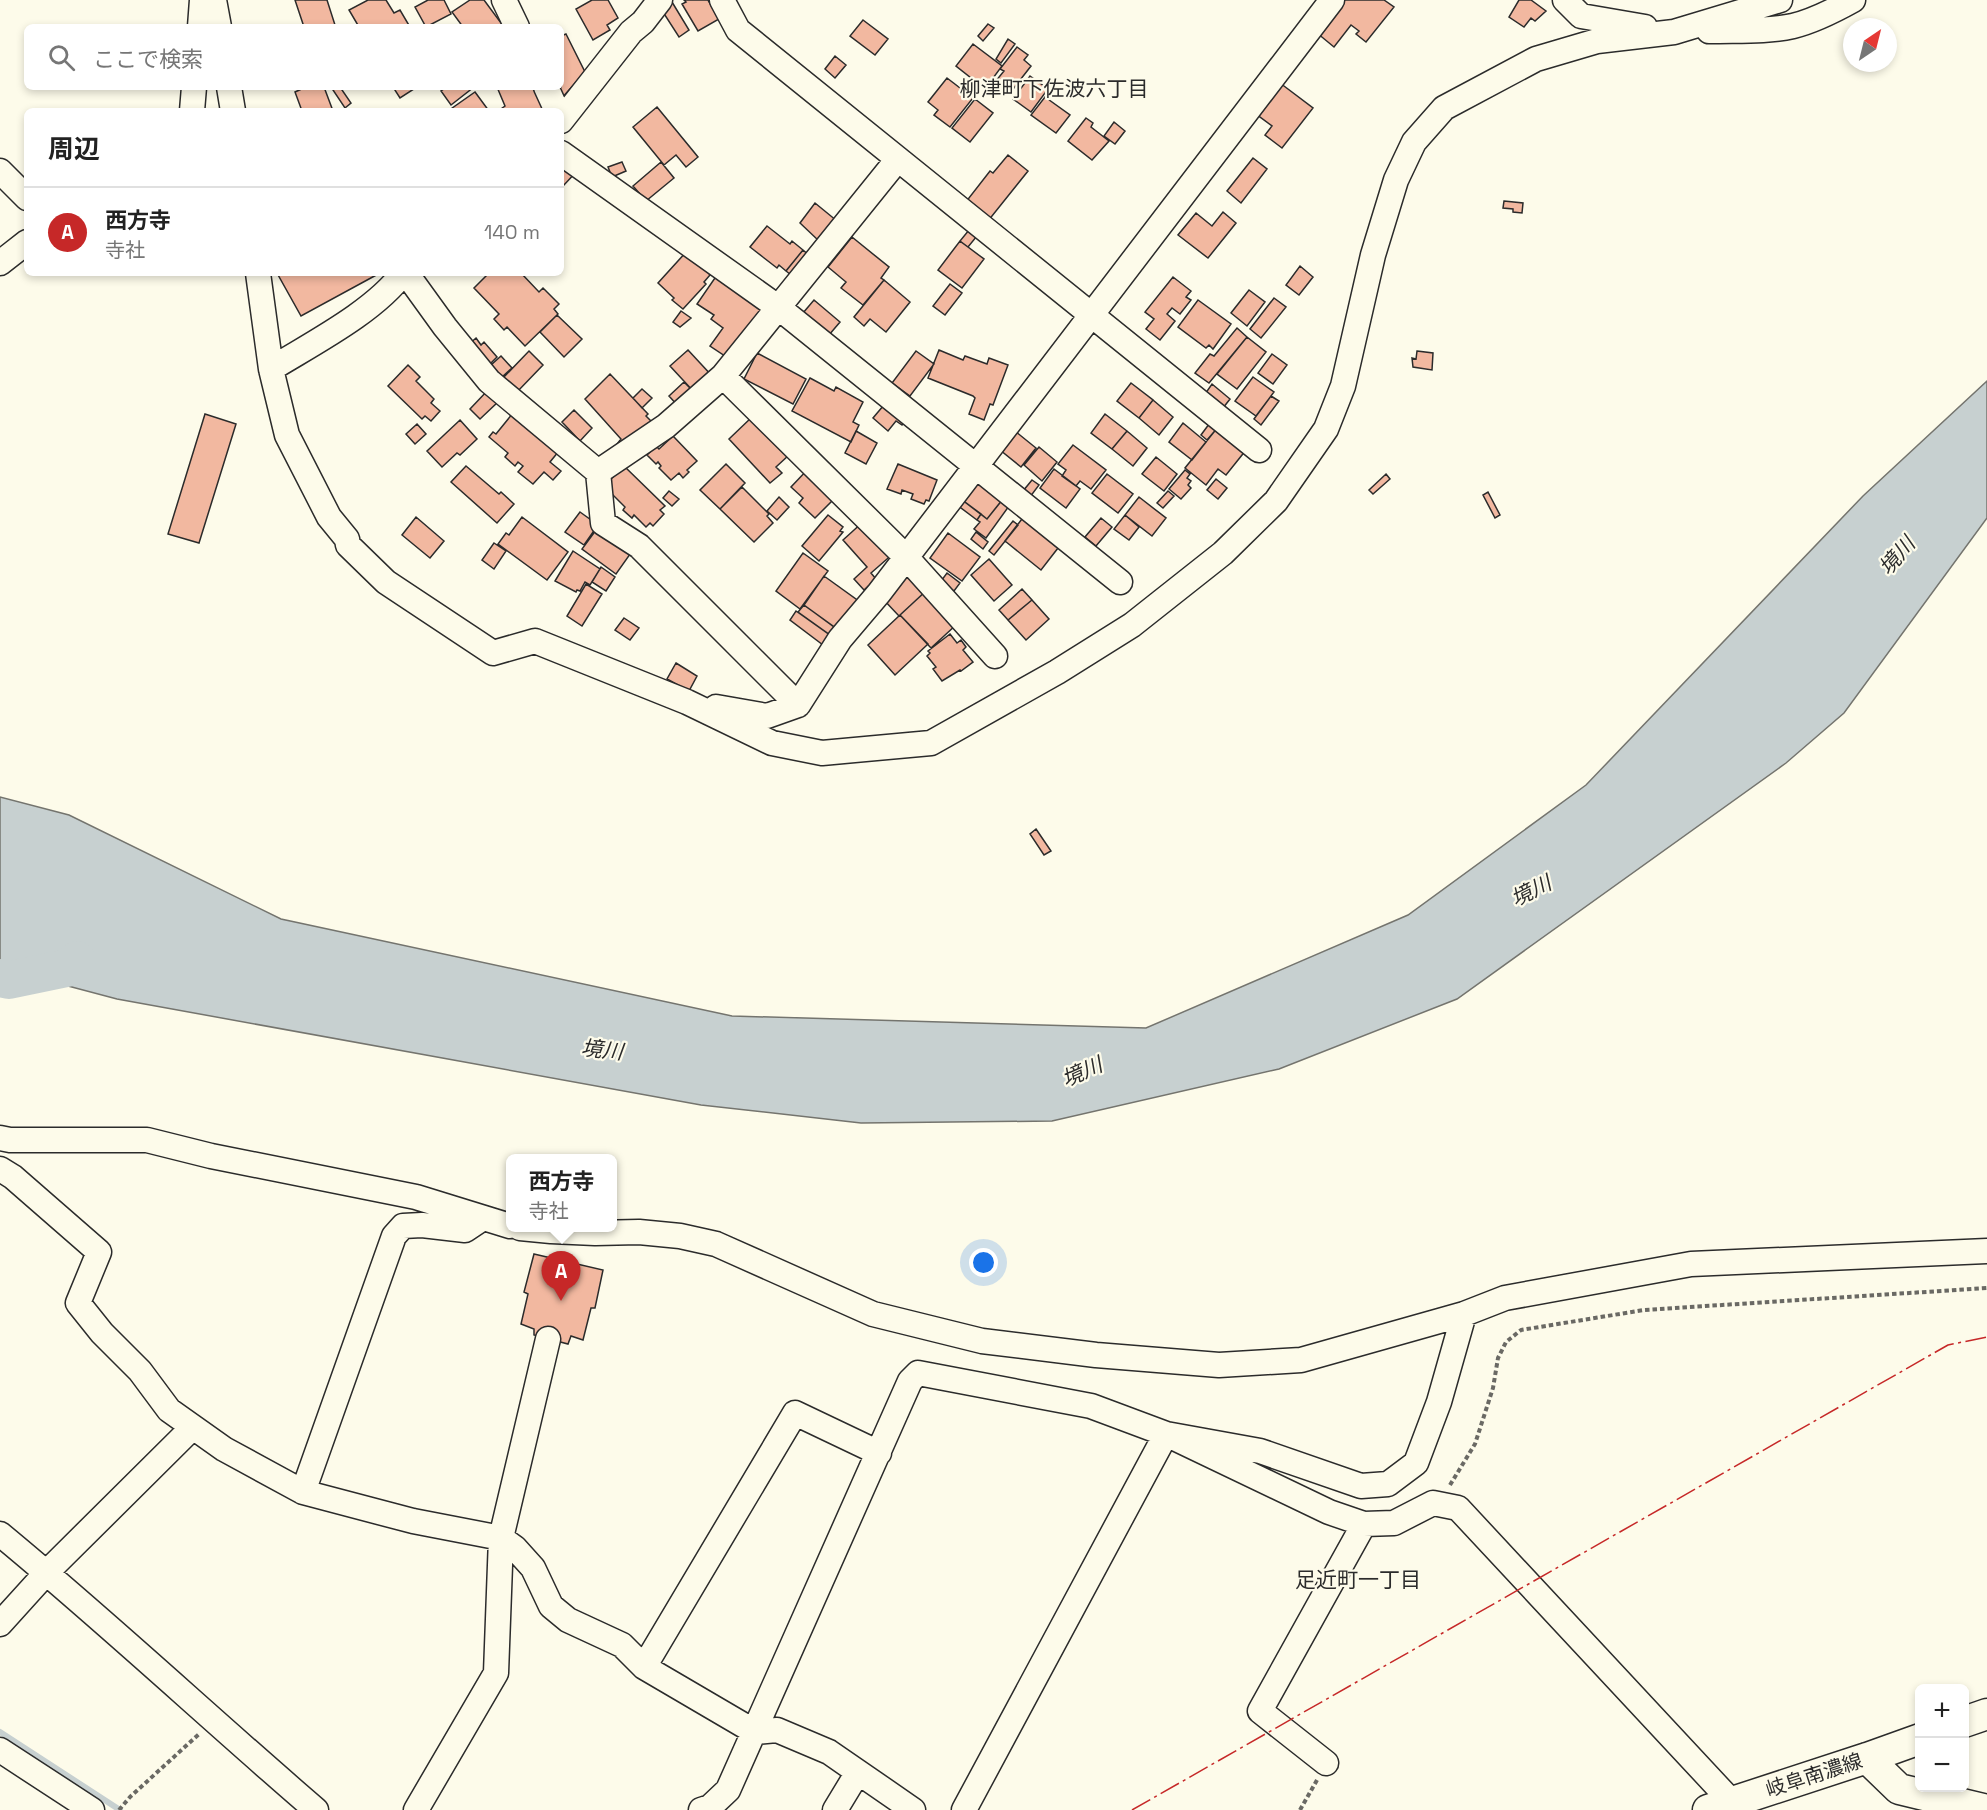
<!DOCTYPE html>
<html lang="ja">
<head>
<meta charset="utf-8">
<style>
  body { margin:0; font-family:"Space Grotesk","Noto Sans JP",sans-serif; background:#f6f6f6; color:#222 }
  .controls { position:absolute; right:18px; bottom:18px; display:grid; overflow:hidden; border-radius:9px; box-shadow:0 3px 9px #0003 }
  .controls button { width:54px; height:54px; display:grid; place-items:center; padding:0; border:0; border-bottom:2px solid #e0e0e0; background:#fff; color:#222; font:30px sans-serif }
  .compass { position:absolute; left:1843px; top:18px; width:54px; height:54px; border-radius:50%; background:#fff; box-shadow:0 3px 9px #0003; rotate:35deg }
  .you { position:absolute; left:984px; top:1263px; width:21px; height:21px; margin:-15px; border:4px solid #fff; border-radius:50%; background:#1a73e8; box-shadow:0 0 0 9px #1a73e833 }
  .badge { display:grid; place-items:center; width:39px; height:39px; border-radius:50%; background:#c62828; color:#fff; font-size:20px; font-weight:700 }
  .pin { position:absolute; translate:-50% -50px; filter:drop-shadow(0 2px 3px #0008) }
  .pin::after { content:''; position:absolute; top:32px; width:21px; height:18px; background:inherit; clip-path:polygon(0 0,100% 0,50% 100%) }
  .popup { position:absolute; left:506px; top:1154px; width:111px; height:78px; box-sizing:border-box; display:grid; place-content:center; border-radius:9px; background:#fff; filter:drop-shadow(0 2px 4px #0005); font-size:20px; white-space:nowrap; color:#767676 }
  .popup b { font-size:22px; color:#222 }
  .popup::after { content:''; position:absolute; left:50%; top:100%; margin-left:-12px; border:12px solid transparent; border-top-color:#fff }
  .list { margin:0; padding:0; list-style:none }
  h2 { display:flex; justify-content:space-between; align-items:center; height:78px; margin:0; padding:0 24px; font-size:26px }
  h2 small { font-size:20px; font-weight:400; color:#767676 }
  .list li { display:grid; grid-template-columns:39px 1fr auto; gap:18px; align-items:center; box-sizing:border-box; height:90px; padding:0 24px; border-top:2px solid #e0e0e0 }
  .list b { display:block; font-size:22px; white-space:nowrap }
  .list p { margin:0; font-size:20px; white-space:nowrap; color:#767676 }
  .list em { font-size:20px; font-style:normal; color:#767676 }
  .icon { flex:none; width:33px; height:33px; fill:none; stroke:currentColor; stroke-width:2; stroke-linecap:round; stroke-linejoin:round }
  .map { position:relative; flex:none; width:1987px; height:1810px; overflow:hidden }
  .search { position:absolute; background:#fff; box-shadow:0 3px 9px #0003; left:24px; top:24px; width:540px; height:66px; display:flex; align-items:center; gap:15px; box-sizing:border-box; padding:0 21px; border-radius:9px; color:#767676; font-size:22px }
  .panel { position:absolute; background:#fff; box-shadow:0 3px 9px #0003; left:24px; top:108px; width:540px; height:168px; border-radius:9px }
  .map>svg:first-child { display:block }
  .water { fill:#c7d0d0; stroke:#74746e; stroke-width:1.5 }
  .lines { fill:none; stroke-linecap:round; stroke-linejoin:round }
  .stream { stroke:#c7d0d0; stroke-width:6 }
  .river { stroke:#c7d0d0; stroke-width:38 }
  .building { fill:#f2b8a0; stroke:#2b2b2b; stroke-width:1.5 }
  .minor-casing { stroke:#2b2b2b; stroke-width:27 }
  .major-casing { stroke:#2b2b2b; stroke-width:33 }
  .path { stroke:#6a6964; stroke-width:4; stroke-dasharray:4.5 3; stroke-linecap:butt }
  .minor { stroke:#fdfbea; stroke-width:24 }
  .major { stroke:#fdfbea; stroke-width:30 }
  .power { stroke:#c62828; stroke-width:1.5; stroke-dasharray:21 4.5 3 4.5; stroke-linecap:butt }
  .labels { text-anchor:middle; stroke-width:4.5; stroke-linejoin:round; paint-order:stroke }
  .street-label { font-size:20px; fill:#2b2b2b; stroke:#fdfbea }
  .neighbourhood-label { font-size:21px; fill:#2b2b2b; stroke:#fdfbea }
  .water-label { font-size:21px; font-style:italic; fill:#2b2b2b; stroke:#fdfbea }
</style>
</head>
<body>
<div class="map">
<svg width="1987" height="1810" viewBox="0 0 1987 1810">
  <rect width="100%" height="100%" fill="#fdfbea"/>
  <!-- water -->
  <path class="water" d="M1987 381V518L1844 713 1786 763 1457 999 1279 1069 1052 1121 861 1123 701 1105 117 999 0 968V797L69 815 281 919 732 1016 1146 1028 1408 915 1586 785 1863 496Z"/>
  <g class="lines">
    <!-- stream -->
    <path class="stream" d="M0 1732 120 1810"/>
    <!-- river -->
    <path class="river" d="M0 978 9 980 67 968 77 960"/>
  </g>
  <!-- building -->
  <path class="building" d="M295 0H327L335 25 304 27Z
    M368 0H386L394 13 400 10 410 27H359L349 10Z
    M428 0H444L451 14 426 27 415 7Z
    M470 0H484L504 27H463L452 12Z
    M592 0H608L618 18 607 25 610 30 593 40 576 9Z
    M684 0H708L719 19 698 31 682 4 686 2Z
    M1343 0H1384L1394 7 1366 42 1356 34 1359 31 1351 25 1334 47 1317 33Z
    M1519 0H1531L1546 11 1535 21 1531 18 1524 27 1509 17Z
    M672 2 689 30 679 37 661 9Z
    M863 20 888 39 875 55 850 36Z
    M988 24 994 28 983 41 978 36Z
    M566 34 585 72 561 99 556 87H561V36Z
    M1008 39 1015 44 1001 63 996 59Z
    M973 44 1002 66 985 89 956 66Z
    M1017 47 1028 55 1024 60 1031 66 1010 93 995 82 1004 71 1000 69Z
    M835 56 846 65 835 78 825 69Z
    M1030 76 1048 89 1031 112 1013 99Z
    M947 78 973 98 950 127 934 115 938 110 928 102Z
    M1280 83 1313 108 1282 148 1265 135 1272 126 1256 114Z
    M306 87H324L333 111H302L295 92Z
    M338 87H340L351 103 345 108 333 90Z
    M393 87H417L400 98Z
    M447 87H474L451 105 441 91Z
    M497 87H537L548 111H498L505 106Z
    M475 92 489 111H448Z
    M1045 97 1070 115 1056 133 1031 115Z
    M975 99 993 113 970 142 952 128Z
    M657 107 698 157 686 167 676 155 664 165 633 127Z
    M1086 118 1093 123 1091 127 1109 141 1092 160 1068 141Z
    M1114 122 1125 131 1115 144 1104 136Z
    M1008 155 1028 171 988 221 965 203 990 171 993 173Z
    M561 156 577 171 564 185 561 182Z
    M1253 158 1267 169 1241 203 1227 191Z
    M622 162 626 171 612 177 608 167Z
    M661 162 674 178 646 201 633 186Z
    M1504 201 1523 203 1522 213 1513 212V209L1503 208Z
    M815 203 837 221 820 242 800 223Z
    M1223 212 1236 223 1208 258 1178 235 1196 213 1212 226Z
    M767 226 790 244 792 241 803 250 786 271 779 265 777 268 750 247Z
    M969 230 977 236 968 247 960 241Z
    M852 237 889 267 881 278 884 280 863 305 841 288 846 282 828 267Z
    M960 241 984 259 962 288 938 270Z
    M803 250 811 257 795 278 786 271Z
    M687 251 712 267 708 272 710 275 704 282 706 284 683 309 672 300 674 298 658 283Z
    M1300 266 1313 277 1299 295 1286 285Z
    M277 273H380L301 316Z
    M489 273H521L539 292 543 288 559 304 554 309 558 314 525 346 507 327 504 330 494 319 499 314 474 288Z
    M717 275 763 306 758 322 731 360 710 346 723 328 711 319 714 315 697 304Z
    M1173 277 1191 291 1186 297 1191 300 1180 314 1172 308 1167 314 1175 321 1160 340 1146 329 1154 319 1145 312Z
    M884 280 910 302 886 332 870 319 864 326 854 317Z
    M950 284 962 293 945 315 933 306Z
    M1249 290 1265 302 1247 326 1231 313Z
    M1274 298 1286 307 1261 338 1250 329Z
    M814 300 840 322 829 335 803 313Z
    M1198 300 1231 324 1213 349 1209 345 1206 348 1178 327Z
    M681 311 691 318 680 327 673 322Z
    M557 315 582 339 564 357 540 332Z
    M1237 328 1247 337 1209 383 1195 373 1210 354 1214 356Z
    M1247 337 1266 352 1237 389 1217 374Z
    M476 338 481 345 484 342 497 357 487 367 468 345Z
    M688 350 713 377 695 393 670 366Z
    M939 350 963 360 965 356 987 364 989 358 1008 365 993 405 990 404 984 420 969 414 975 398 973 396 928 378Z
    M529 351 543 365 517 392 503 378Z
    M916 351 934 364 910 396 892 383Z
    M1417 351 1433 353 1432 370 1413 367 1412 358 1416 359Z
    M757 353 806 379 793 404 744 379Z
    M1272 354 1287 365 1273 384 1258 373Z
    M501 356 512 368 502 377 491 365Z
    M408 365 420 377 416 381 434 399 431 403 440 411 431 421 425 416 422 419 388 386Z
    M610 374 648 414 646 416 655 425 614 448 621 439 585 399Z
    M1253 377 1274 392 1256 416 1235 401Z
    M810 378 834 391 836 387 863 402 853 422 859 425 851 442 792 411Z
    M684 382 695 393 679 407 669 396Z
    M1131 383 1153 400 1139 418 1117 401Z
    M1212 384 1230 399 1223 408 1205 394Z
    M642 389 652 398 642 408 633 398Z
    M488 390 499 401 480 419 470 409Z
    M1271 396 1279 401 1261 425 1254 419Z
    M889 399 909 416 902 425 896 421 888 431 873 418Z
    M1153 400 1173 417 1159 435 1139 418Z
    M574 410 592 428 580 441 562 422Z
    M513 413 540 437 539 438 559 451 550 462 561 471 553 480 544 472 533 484 518 472 523 466 518 462 515 466 505 457 508 453 489 437 493 432 496 434Z
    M205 414 236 424 199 543 168 534Z
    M1105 414 1127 431 1112 449 1091 433Z
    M753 416 789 455 776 467 782 473 770 483 729 439Z
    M460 420 477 439 460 455 457 453 442 467 427 451Z
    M1212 420 1219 426 1207 440 1201 435Z
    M1183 423 1206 442 1192 460 1169 442Z
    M417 424 426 434 415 444 406 434Z
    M1010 427 1036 448 1021 467 995 446Z
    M1218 427 1246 450 1226 475 1218 469 1206 485 1185 468Z
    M856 431 877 443 866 464 845 453Z
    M1127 431 1147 448 1133 466 1112 449Z
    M673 436 697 461 687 470 689 472 683 478 679 473 671 480 659 468 661 466 658 462 656 464 647 455 656 446 659 449Z
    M1073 445 1106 470 1091 489 1080 481 1076 486 1062 476 1066 470 1058 464Z
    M1039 447 1057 462 1042 481 1024 465Z
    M1156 457 1177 474 1164 491 1142 474Z
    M726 464 745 483 720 509 700 490Z
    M898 464 937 480 929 501 926 500 924 504 911 499 913 494 902 490 901 494 887 489Z
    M466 466 499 494 501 492 514 504 497 523 451 482Z
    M624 466 665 506 660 510 664 514 653 526 650 523 646 527 634 515 632 518 623 510 625 507 604 486Z
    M809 468 838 495 815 518 799 503 803 498 791 487Z
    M1054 469 1080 489 1066 508 1040 488Z
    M1185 470 1190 474 1187 478 1191 481 1188 485 1191 488 1181 499 1169 489Z
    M1107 474 1133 494 1118 513 1092 493Z
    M1386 474 1390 479 1373 494 1369 490Z
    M983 477 1003 499 987 519 957 496Z
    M1216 479 1227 488 1218 499 1207 490Z
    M1032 480 1039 485 1030 497 1023 491Z
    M742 487 769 514 767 516 773 523 754 542 720 509Z
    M669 491 679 499 672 506 663 498Z
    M1168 491 1174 496 1163 508 1157 503Z
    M1488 492 1500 515 1495 518 1483 495Z
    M957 496 981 514 977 520 953 502Z
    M779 497 789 507 777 520 767 511Z
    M1139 497 1166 518 1152 536 1125 515Z
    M1002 500 1009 506 986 538 974 529 980 522 977 520 981 514 987 519Z
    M580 512 598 525 584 545 565 532Z
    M828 515 843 527 840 531 843 532 819 561 802 546Z
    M1025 515 1044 530 1041 534 1058 548 1041 570 1005 541Z
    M1125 515 1139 527 1129 540 1114 529Z
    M416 517 444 541 430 558 402 535Z
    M522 517 568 552 547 580 498 544 506 533 509 535Z
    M1101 518 1112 527 1096 546 1085 537Z
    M864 521 895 552 871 573 876 579 864 590 854 579 867 567 843 540Z
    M1013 521 1018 525 994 555 989 551Z
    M599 526 633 550 616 574 582 549Z
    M976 532 988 542 983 549 971 539Z
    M948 533 980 557 962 581 930 558Z
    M494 543 506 551 494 569 482 560Z
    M573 551 600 569 590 585 585 582 580 591 577 590 576 592 555 581Z
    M803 553 828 571 800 609 776 591Z
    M989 559 1012 585 994 601 971 575Z
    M601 567 615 577 606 591 592 582Z
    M912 572 928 589 899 616 883 599Z
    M947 573 960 583 954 591 941 581Z
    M824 576 860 602 840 631 804 605Z
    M586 584 602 594 582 626 567 616Z
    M1022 589 1032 600 1008 620 999 610Z
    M926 591 957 624 931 648 900 615Z
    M1032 600 1049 619 1026 640 1008 620Z
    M804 605 838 630 833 637 798 612Z
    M796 611 834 638 827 648 790 620Z
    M900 615 928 644 895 675 868 645Z
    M624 618 639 628 630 640 615 630Z
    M950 634 957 643 961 640 966 647 963 650 973 662 961 671 960 670 942 681 933 669 936 667 927 656 930 653 928 651Z
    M676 663 697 676 689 691 667 679Z
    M1036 829 1051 851 1044 855 1030 834Z
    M534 1254 603 1270 595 1308H591L583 1340 571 1336 568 1344 534 1335V1329L521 1324 528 1294 524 1292Z"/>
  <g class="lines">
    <!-- minor casing -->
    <g class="minor-casing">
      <path id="minor" d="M214 0 219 27
        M504 0 517 27
        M722 0 738 30 1259 450
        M1565 0 1581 16 1645 27
        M200 27 202 0
        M1709 31C1737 30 1766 32 1793 26 1814 21 1835 10 1853 0
        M229 87 233 111
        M546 87 557 111
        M192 111 194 87
        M561 121 631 32 643 22 660 0
        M561 153 779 308 1120 582
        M0 171 27 198
        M0 263 27 242
        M258 273 271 369 287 435 329 517 347 539 348 545 386 582 493 653 535 641 687 702 772 743 822 753 931 743 1057 672 1132 625 1223 553 1276 501 1326 429 1343 386 1373 255 1396 180 1414 142 1444 108 1536 59 1597 41 1674 32 1780 0
        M406 273 445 327 489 381 598 472 666 426 723 376 898 159
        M271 369C313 343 374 312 403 273
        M723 376 906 557 995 656
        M598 472 603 523 639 546 798 705
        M716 707 767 716 798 705 840 639 879 593 1332 0
        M0 1138 10 1140H147L211 1156 416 1197 510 1226
        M0 1169 13 1177 99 1252 78 1303 102 1333 140 1371 169 1410 224 1449 303 1492 413 1521 501 1538 515 1548 533 1568 551 1606 568 1620 622 1645 644 1667 755 1732 777 1730 829 1752 913 1810
        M520 1228 551 1231 595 1233 639 1232 680 1236 716 1244 873 1314 982 1341 1096 1355 1219 1365 1301 1360 1464 1314 1505 1298 1691 1264 1987 1251
        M303 1492 394 1236 403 1226 422 1225 465 1230 483 1218
        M0 1534C108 1623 210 1719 316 1810
        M0 1624 47 1572 192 1428
        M644 1667 795 1413 879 1453
        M0 1750 92 1810
        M1326 1763 1260 1711 1364 1524
        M416 1810 496 1673 501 1538 548 1339
        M701 1810 710 1807 728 1790 910 1381 918 1373 1091 1406 1166 1434 1329 1512 1364 1524 1394 1523 1433 1503 1458 1508 1731 1801
        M835 1810 858 1772
        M964 1810 1166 1434 1260 1451 1361 1486 1388 1484 1416 1463 1439 1402 1464 1314"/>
    </g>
    <!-- major casing -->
    <g class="major-casing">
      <path id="major" d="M1964 1722 1987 1714
        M1867 1758 1899 1789 1987 1810
        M1708 1810 1867 1758 1920 1739"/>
    </g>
    <!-- path -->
    <path class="path" d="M1450 1485 1475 1444 1493 1388 1498 1358 1506 1342 1521 1330 1644 1310 1987 1288
      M119 1810 130 1797 199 1734
      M1300 1810 1317 1780"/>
    <!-- minor -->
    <use href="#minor" class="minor"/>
    <!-- major -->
    <use href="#major" class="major"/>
    <!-- power -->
    <path class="power" d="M1132 1810 1948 1345 1987 1337"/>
  </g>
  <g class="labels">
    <!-- street labels -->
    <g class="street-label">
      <text transform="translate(1814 1775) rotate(-18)" y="7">岐阜南濃線</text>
    </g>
    <!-- neighbourhood labels -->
    <g class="neighbourhood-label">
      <text x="1054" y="96">柳津町下佐波六丁目</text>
      <text x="1358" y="1587">足近町一丁目</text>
    </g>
    <!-- water labels -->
    <g class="water-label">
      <text transform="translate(1897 556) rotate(-49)" y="7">境川</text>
      <text transform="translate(1531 891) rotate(-27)" y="7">境川</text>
      <text transform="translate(602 1050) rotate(6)" y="7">境川</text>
      <text transform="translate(1082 1072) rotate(-24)" y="7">境川</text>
    </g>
  </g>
</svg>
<div class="controls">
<button>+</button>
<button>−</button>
</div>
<svg class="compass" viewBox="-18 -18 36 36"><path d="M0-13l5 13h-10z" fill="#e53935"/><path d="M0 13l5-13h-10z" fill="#767676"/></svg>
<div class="you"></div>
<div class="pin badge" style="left:561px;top:1301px">A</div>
<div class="popup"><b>西方寺</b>寺社</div>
<div class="search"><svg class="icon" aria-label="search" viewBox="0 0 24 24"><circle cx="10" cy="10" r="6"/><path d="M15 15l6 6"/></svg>ここで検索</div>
<section class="panel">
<h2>周辺<small></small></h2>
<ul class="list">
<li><span class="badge">A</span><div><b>西方寺</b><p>寺社</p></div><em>140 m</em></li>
</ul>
</section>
</div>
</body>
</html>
